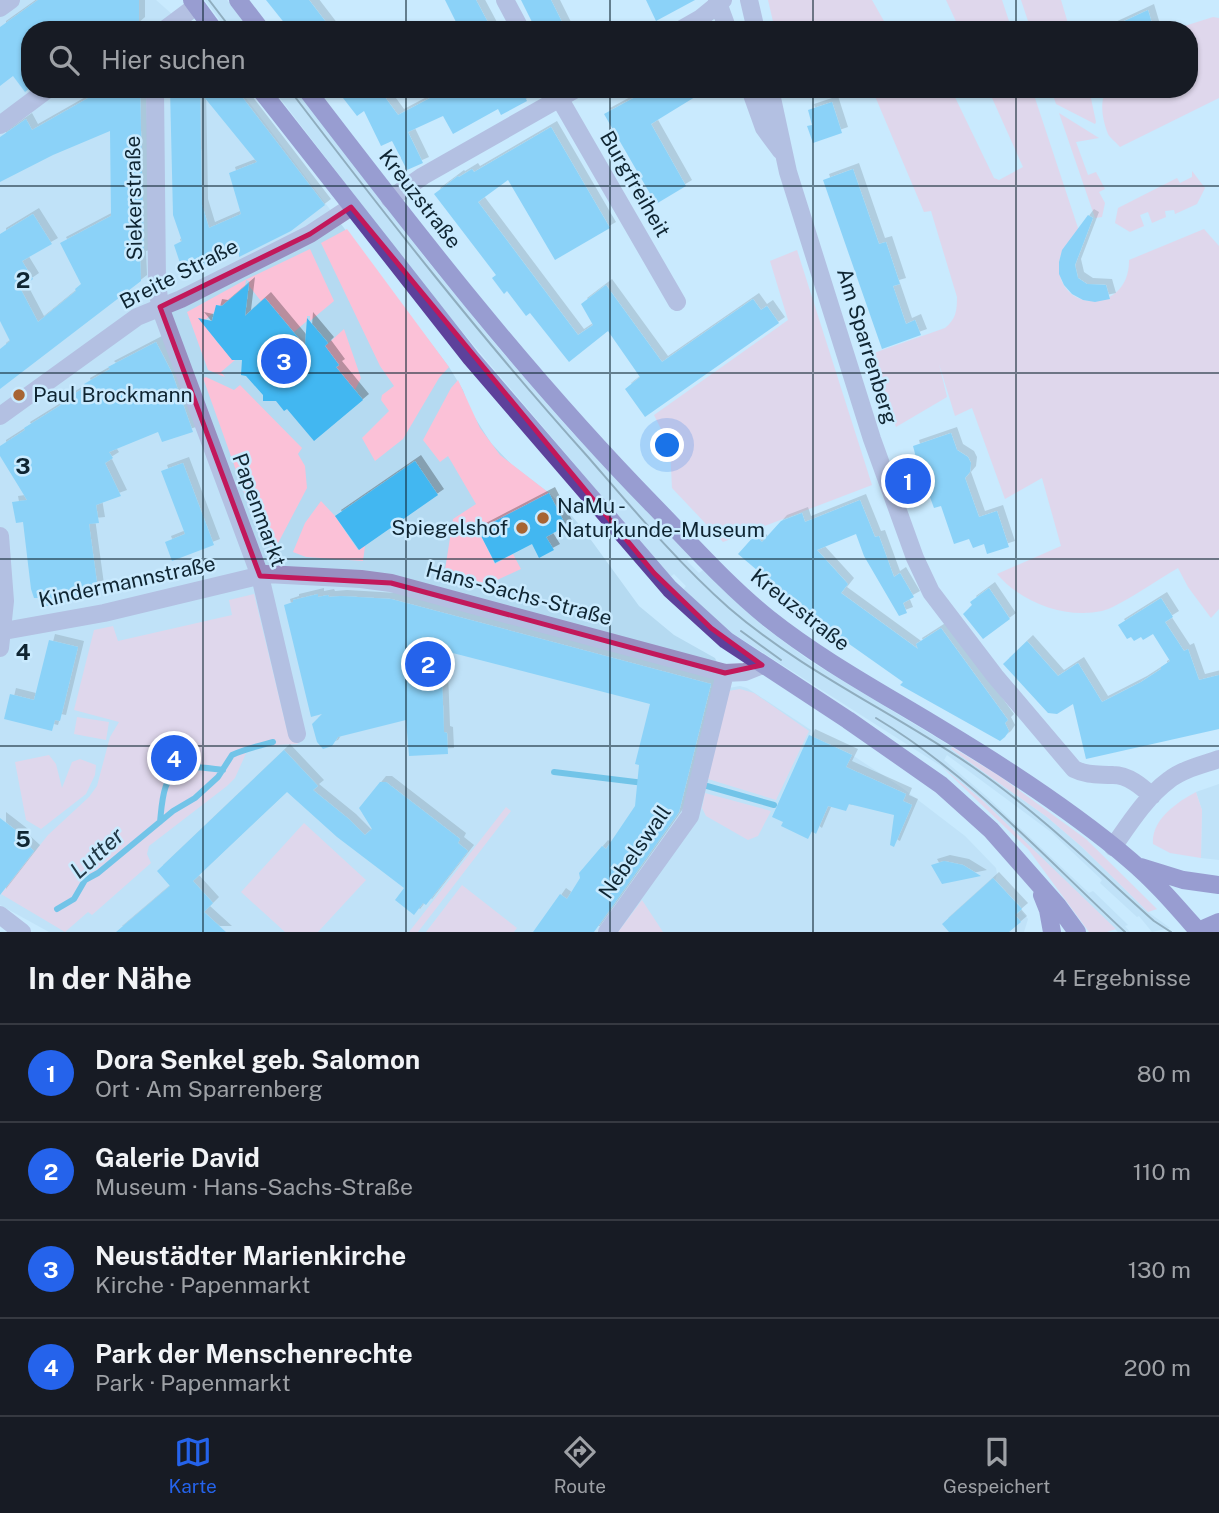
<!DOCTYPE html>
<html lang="de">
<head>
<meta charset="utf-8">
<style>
  body { margin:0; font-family:"Public Sans",sans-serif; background:#242831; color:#f1f3f6 }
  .you { position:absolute; left:668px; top:446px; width:24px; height:24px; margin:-18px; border:5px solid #fff; border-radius:50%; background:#1a73e8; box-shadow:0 0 0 10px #1a73e833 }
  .badge { display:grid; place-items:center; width:46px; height:46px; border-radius:50%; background:#2563eb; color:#fff; font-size:23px; font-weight:700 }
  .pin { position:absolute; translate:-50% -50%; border:4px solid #fff; box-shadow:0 2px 7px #0006 }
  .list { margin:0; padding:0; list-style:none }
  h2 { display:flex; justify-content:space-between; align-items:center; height:91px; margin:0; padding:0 28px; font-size:30px }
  h2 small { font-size:23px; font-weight:400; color:#9ea1a6 }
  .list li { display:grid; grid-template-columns:46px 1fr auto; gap:21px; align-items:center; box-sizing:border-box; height:98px; padding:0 28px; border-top:2px solid #363941 }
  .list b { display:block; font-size:26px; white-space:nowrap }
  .list p { margin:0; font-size:23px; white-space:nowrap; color:#9ea1a6 }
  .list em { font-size:23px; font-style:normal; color:#9ea1a6 }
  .icon { flex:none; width:38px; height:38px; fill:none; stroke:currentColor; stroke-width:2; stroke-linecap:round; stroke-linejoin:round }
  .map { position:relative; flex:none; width:1219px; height:932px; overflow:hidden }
  .search { position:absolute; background:#171b24; box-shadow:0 2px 5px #0004; left:21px; right:21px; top:21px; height:77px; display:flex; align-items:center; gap:18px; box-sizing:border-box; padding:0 24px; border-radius:28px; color:#9ea1a6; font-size:26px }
  .sheet { height:483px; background:#171b24 }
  nav { display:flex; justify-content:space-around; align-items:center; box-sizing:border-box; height:98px; border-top:2px solid #363941; background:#171b24; font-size:19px; color:#9ea1a6 }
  nav a { display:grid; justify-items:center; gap:4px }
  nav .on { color:#2563eb }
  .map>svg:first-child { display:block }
  .built { fill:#b5daf1 }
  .green { fill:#fbc1d7 }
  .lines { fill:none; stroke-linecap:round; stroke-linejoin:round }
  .stream { stroke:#0b97cf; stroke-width:6 }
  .building { fill:#42b7f1; fill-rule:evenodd; filter:url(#shadow) }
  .minor { stroke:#998ec0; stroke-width:18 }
  .major { stroke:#5d419b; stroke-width:18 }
  .tram { stroke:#4c6574; stroke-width:2 }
  .marked { fill:none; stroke:#c2185b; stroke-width:5; stroke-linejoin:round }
  .grid { fill:none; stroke:#0f2532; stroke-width:2; stroke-opacity:0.55 }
  .poi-dot { fill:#a76433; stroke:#c9eafe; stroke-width:2.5 }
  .labels { text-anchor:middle; stroke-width:5; stroke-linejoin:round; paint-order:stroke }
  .street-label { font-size:21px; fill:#0f2532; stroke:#c9eafe }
  .poi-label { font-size:21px; fill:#0f2532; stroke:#c9eafe; text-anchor:start }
  .water-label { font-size:23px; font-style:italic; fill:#203846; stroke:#c9eafe }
  .grid-label { font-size:23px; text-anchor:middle; font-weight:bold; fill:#0f2532; stroke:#c9eafe; stroke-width:5; stroke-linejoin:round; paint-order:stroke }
</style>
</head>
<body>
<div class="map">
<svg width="1219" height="932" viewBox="0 0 1219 932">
  <defs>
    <filter id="shadow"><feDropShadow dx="6" dy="-6" stdDeviation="0" flood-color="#0004"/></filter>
  </defs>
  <rect width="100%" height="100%" fill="#c9eafe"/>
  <!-- built -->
  <path class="built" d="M0 0H156L190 30H30V89H239L449 367 463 390 470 410 491 443 511 464 549 493 565 508 583 529 639 606 674 635 715 658 729 688 740 686 747 688 811 730 810 735 852 755 901 787 965 836 996 868 997 874 995 881 1028 919 1024 932H49L0 905Z
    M205 0H227L250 30H227Z
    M273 89H296L426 259 497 346 568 428 690 557 687 561 699 573 703 570 764 627 810 661 952 747 951 749 1047 817 1082 847 1148 912 1170 928 1152 932 1139 916 1137 917 1100 883 1102 880 1051 832 947 755 944 760 987 797 1089 893 1093 891 1128 925 1125 926 1130 932H1118L983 801 941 766 732 633 683 590 686 586 674 574 670 577 428 291Z
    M1219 784V860L1201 858 1202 810 1196 792Z"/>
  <!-- green -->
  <path class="green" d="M768 0H872L889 30H775Z
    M946 0H1002L1012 30H960Z
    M1021 0H1061L1070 30H1031Z
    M1213 17 1219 18V98L1120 147C1116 142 1110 138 1108 134 1103 121 1098 100 1108 89H1189V30H1172Z
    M872 89H951L994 178 999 180 1023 167 988 89H1032L1080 234C1075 238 1068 243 1064 249 1060 254 1059 262 1059 269 1063 315 1130 311 1129 260L1204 229 1219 246V609L1211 618 1188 587 1178 568C1162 577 1117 608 1102 611 1064 619 1021 602 997 574L1061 546 1042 478 1005 499 972 408 955 416 939 364 947 397 896 427 871 354 945 328C956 319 957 311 957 297L931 211 924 212Z
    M1051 89H1089L1096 122 1095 124 1056 104Z
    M1059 113 1099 138 1076 142 1088 175 1096 172 1105 189 1099 192 1105 203 1102 217 1095 218Z
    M1192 171 1205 188 1197 204 1175 214 1174 210 1165 211 1166 217 1152 223 1148 212 1140 215 1144 226 1130 232 1115 223 1118 208 1177 178 1180 183 1192 177Z
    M347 229 449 367 439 378 403 439 375 461 362 438 389 411 381 400 382 395 394 386 380 366 321 243Z
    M310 249 334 301 310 321V316H307V321L294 332 265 298 261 301 249 286V281L246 280 245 286 221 306 216 305 218 309 205 320 210 329 209 332 211 331 217 342 235 360 221 372 225 377 208 370 187 312 245 280Z
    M797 250 872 485 723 542 672 488 670 447 654 415 788 320 770 261Z
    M344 329 361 378 355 390 335 369 339 365 320 351Z
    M206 377 234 390 240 385 302 448 298 454 305 466 307 488 276 547C265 548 261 538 257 529L203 378Z
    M458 380 480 428 500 455 549 493 478 530 495 564 513 554 521 569 482 587 444 576 453 519 476 504 448 456 440 462 423 440 451 388Z
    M321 501 335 516 358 550 365 546 363 561 306 557 293 552 305 523Z
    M254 594 287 730 298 744 275 745 247 751 235 778 227 786 149 846 147 854 151 863 92 915 88 912 65 932 1 894 48 835 89 797 97 786 110 737 119 722 74 710 94 630 113 626 118 641 232 615 229 600Z
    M740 689 754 693 809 731 776 800 708 779 728 691Z
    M77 717 109 722 106 740 74 734Z
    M952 747 998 775 1086 839 1157 909 1148 912 1082 847 1047 817 951 749Z
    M49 755 56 764 62 788 72 762 80 759 96 765 95 775 86 794 41 829 26 820 15 762Z
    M941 766 983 801 1116 929 1107 932H1089L1028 849Z
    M1196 792 1202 810 1201 858 1170 853 1153 844C1151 820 1177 802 1196 792Z
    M705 793 771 811 758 836 748 840 706 816 702 808Z
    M506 807 511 811 418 932H409Z
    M304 823 366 880 318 932H285L241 892Z
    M462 885 517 928 514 932H426Z
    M642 900 663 932H618Z"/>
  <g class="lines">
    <!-- stream -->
    <path class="stream" d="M554 772 644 783
      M707 786 774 805
      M160 822C162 805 162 774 183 768 191 765 213 769 223 770
      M57 909 74 899 85 880 98 873 173 811 195 798 218 777 232 755C245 749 258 746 273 742"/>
  </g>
  <!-- building -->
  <path class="building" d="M38 0H139V23L131 30H30V88L25 92 13 76 0 86V27Z
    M266 0H309L332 30H290Z
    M445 0H476L492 30H460Z
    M521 0H551L566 30H536Z
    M646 0H695L656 21Z
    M1148 10 1154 30H1105Z
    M104 89H140L144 256 140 257 141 281 0 389V349L10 341 0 321V234L33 214 52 244 22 261 33 279 20 288 38 322 76 291 75 289 81 284 60 243 111 216 110 131 53 155 0 182V137L26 119 32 130Z
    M170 89H236L325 205 291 231 239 257V253L183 272 174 245 182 241 173 215ZM200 92 257 162 229 173 241 214 209 228 202 205Z
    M336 89H379L398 115 432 97 428 89H521L527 101 501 115 498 109 453 134 443 116 408 132 423 163 407 170 392 141 381 146 364 111 357 116Z
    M650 89H708L651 124 686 186 656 204 604 114Z
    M832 102 842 133 813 143 807 126 812 125 808 110Z
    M551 127 610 228 555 260 508 180 478 202 578 335 593 325 581 304 606 285 662 362 753 299 761 310 767 306 779 323 645 417 625 389 640 377 608 331 569 362 530 313 526 316 507 291 504 294 492 278 496 275 434 194 458 176 459 177 472 169 474 172Z
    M853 169 879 244 886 242 900 284 893 286 906 324 915 320 921 335 882 349 823 180Z
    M1088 215 1093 218 1075 265 1078 278 1087 284 1106 285 1110 299 1095 302 1083 300 1072 294 1064 285 1059 274V262L1062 250Z
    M249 283 245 316 265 298 305 346 307 318 328 343 325 346 339 365 336 367 363 400 314 441 287 409 284 411 276 401H263V395L246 376 241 375 242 360H232L198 318 212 321 216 305 222 306Z
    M156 342 172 373 193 432 162 442 158 432 109 452 113 458 105 463 121 496 96 505 99 523 89 524 98 590 83 592 84 600 40 607 38 598H34L31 589 23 522 16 523 12 502 27 500 0 456V446L25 430 24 428 61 405 60 403 85 387 84 384 110 369 108 367Z
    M951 433 957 450 968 457 971 463 970 472 965 478 979 517 997 511 1009 547 987 554 984 544 973 548 969 539 954 544 941 506 934 508 918 465 913 446Z
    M415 461 438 495 359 550 335 516Z
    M183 463 214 545 172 561 165 542 185 534 161 471Z
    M549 493 566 526 546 537 554 550 539 558 532 544 495 563 478 530Z
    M860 500 875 537 879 536 894 577 900 573 914 597 903 603 907 613 899 616 864 556 856 534 817 550 848 584 841 593 918 649 916 644 941 628 1008 720 1005 723 1009 731 1005 737 1000 741 900 685 903 682 818 622 738 554 755 535 762 542 781 521 802 513 805 522Z
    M989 588 1010 619 983 639 963 614 972 605 970 602Z
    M318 594V597L328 595 329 597 341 596 391 599 711 684 679 812 594 932H533L560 894 567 899 580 878 579 873 602 846 606 849 635 806 639 765 635 764 650 704 441 650 444 732 447 733 448 754 409 756 406 720 338 737 332 746 323 749 317 742 312 724 322 714 311 717 284 605 293 602V600Z
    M1161 598 1173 617 1165 622 1184 651 1188 649 1199 680 1219 675V729L1086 759 1073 704 1057 714 1048 713 1003 664 1027 641 1058 676 1078 663 1102 702 1141 682 1161 669V667L1170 661 1153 634 1143 640 1141 637 1134 641 1131 637 1127 639 1118 625Z
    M49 640 78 647 60 721 55 720 52 731 4 719 10 694 34 700Z
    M809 735 852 755 846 767 906 794 903 801 912 805 894 847 890 845 894 815 849 804 846 811 828 806 816 834 812 831 808 839 781 826 783 822 772 817Z
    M284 750 318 786 313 790 350 820 365 835 372 829 359 808 380 782H386L460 839 458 843 468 851 426 905 423 903 414 915 395 900 404 888 337 837 287 792 193 881 213 903 204 912 226 932H116L170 886 157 871Z
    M0 818 22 835 20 838 34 851 0 895Z
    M944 861 963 865 981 876 942 884 931 865Z
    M993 878 1022 909 1015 915 1021 922 1009 932H949L942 924Z"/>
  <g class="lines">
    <!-- minor -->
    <path class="minor" d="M505 0 521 30
      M717 0 728 30
      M749 0 756 30
      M0 8 11 0
      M164 30 196 6
      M680 30 701 18 723 0
      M155 89 157 282 160 307 260 576 297 734
      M554 89 677 302
      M750 89 764 128 781 151
      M770 89 788 172 872 439 915 558 931 592 995 676 1074 769C1088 776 1098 774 1113 775 1128 775 1141 786 1152 796
      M0 125 48 89
      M390 199 423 176 576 89
      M0 416 137 317 181 299 310 234 351 207
      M0 536 5 601 0 648
      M4 631 104 613 266 574 361 579 391 583 725 673 745 672 762 665
      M1113 847C1129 824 1146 797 1169 780 1183 769 1202 765 1219 759
      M0 915 22 932
      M607 932 690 816 725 673"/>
    <!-- major -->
    <path class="major" d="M192 0 214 30
      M238 0 261 30
      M260 89 471 358 670 589 726 640 848 720 941 785 991 830 1058 906 1077 932
      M306 89C416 233 526 375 653 505 690 543 726 584 768 618 822 661 882 693 941 729 1006 768 1072 811 1130 860 1155 881 1177 907 1199 932
      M1141 867 1183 880 1219 885
      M1042 895 1048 910 1052 932
      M1196 932 1219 922"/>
    <!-- tram -->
    <path class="tram" d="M209 0 232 30
      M289 89C385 215 482 339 588 457 633 509 678 563 729 608 803 672 893 712 973 767 1039 813 1095 868 1154 921L1171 932
      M741 631 781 660
      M876 718C971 775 1045 858 1125 932"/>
  </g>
  <!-- marked area -->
  <path d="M0 0H1219V932H0ZM351 207 654 573 711 628 762 665 725 673 391 583 260 576 160 307 310 234Z" fill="#c9eafe" fill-opacity=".55" fill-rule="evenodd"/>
  <path class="marked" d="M351 207 654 573 711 628 762 665 725 673 391 583 260 576 160 307 310 234Z"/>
  <!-- grid -->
  <path class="grid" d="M203 0V30M406 0V30M610 0V30M813 0V30M1016 0V30M203 89V932M406 89V932M610 89V932M813 89V932M1016 89V932M0 186H1219M0 373H1219M0 559H1219M0 746H1219"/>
  <!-- markers -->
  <g class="poi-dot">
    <circle cx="19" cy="395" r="7"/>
    <circle cx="543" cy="518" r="7"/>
    <circle cx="522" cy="528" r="7"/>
  </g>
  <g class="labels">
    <!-- street labels -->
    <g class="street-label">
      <text transform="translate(635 184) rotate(60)" y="7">Burgfreiheit</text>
      <text transform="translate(134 198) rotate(-91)" y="7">Siekerstraße</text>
      <text transform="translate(420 199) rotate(52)" y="7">Kreuzstraße</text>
      <text transform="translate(179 274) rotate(-27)" y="7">Breite Straße</text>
      <text transform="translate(867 346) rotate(73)" y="7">Am Sparrenberg</text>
      <text transform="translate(259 510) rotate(70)" y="7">Papenmarkt</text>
      <text transform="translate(127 582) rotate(-12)" y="7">Kindermannstraße</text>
      <text transform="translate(519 594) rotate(15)" y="7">Hans-Sachs-Straße</text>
      <text transform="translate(800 610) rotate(38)" y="7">Kreuzstraße</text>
      <text transform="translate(635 852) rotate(-55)" y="7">Nebelswall</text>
    </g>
    <!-- poi labels -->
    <g class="poi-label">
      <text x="33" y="402">Paul Brockmann</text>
      <text x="557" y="513">NaMu -<tspan x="557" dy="24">Naturkunde-Museum</tspan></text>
      <text x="508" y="535" text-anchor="end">Spiegelshof</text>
    </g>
    <!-- water labels -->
    <g class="water-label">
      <text transform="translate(97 853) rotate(-42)" y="8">Lutter</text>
    </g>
  </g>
  <g class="grid-label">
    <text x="23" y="288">2</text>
    <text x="23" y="474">3</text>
    <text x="23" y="660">4</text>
    <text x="23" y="847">5</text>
  </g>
</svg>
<div class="you"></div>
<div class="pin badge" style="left:908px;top:481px">1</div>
<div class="pin badge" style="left:428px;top:664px">2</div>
<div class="pin badge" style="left:284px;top:361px">3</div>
<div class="pin badge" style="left:174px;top:758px">4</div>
<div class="search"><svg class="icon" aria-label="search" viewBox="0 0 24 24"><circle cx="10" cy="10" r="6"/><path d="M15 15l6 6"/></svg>Hier suchen</div>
</div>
<section class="sheet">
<h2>In der Nähe<small>4 Ergebnisse</small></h2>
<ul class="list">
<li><span class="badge">1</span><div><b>Dora Senkel geb. Salomon</b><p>Ort · Am Sparrenberg</p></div><em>80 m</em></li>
<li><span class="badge">2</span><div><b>Galerie David</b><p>Museum · Hans-Sachs-Straße</p></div><em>110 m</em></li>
<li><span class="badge">3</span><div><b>Neustädter Marienkirche</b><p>Kirche · Papenmarkt</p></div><em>130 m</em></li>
<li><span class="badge">4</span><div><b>Park der Menschenrechte</b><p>Park · Papenmarkt</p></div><em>200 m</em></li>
</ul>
</section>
<nav>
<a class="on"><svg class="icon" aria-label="map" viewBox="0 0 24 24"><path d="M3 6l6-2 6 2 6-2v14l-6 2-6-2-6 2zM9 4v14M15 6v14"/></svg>Karte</a>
<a><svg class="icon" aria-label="directions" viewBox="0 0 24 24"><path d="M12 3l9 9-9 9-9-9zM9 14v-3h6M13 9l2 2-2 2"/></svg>Route</a>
<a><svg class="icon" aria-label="saved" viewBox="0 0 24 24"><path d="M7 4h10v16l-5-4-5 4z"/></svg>Gespeichert</a>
</nav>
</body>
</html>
